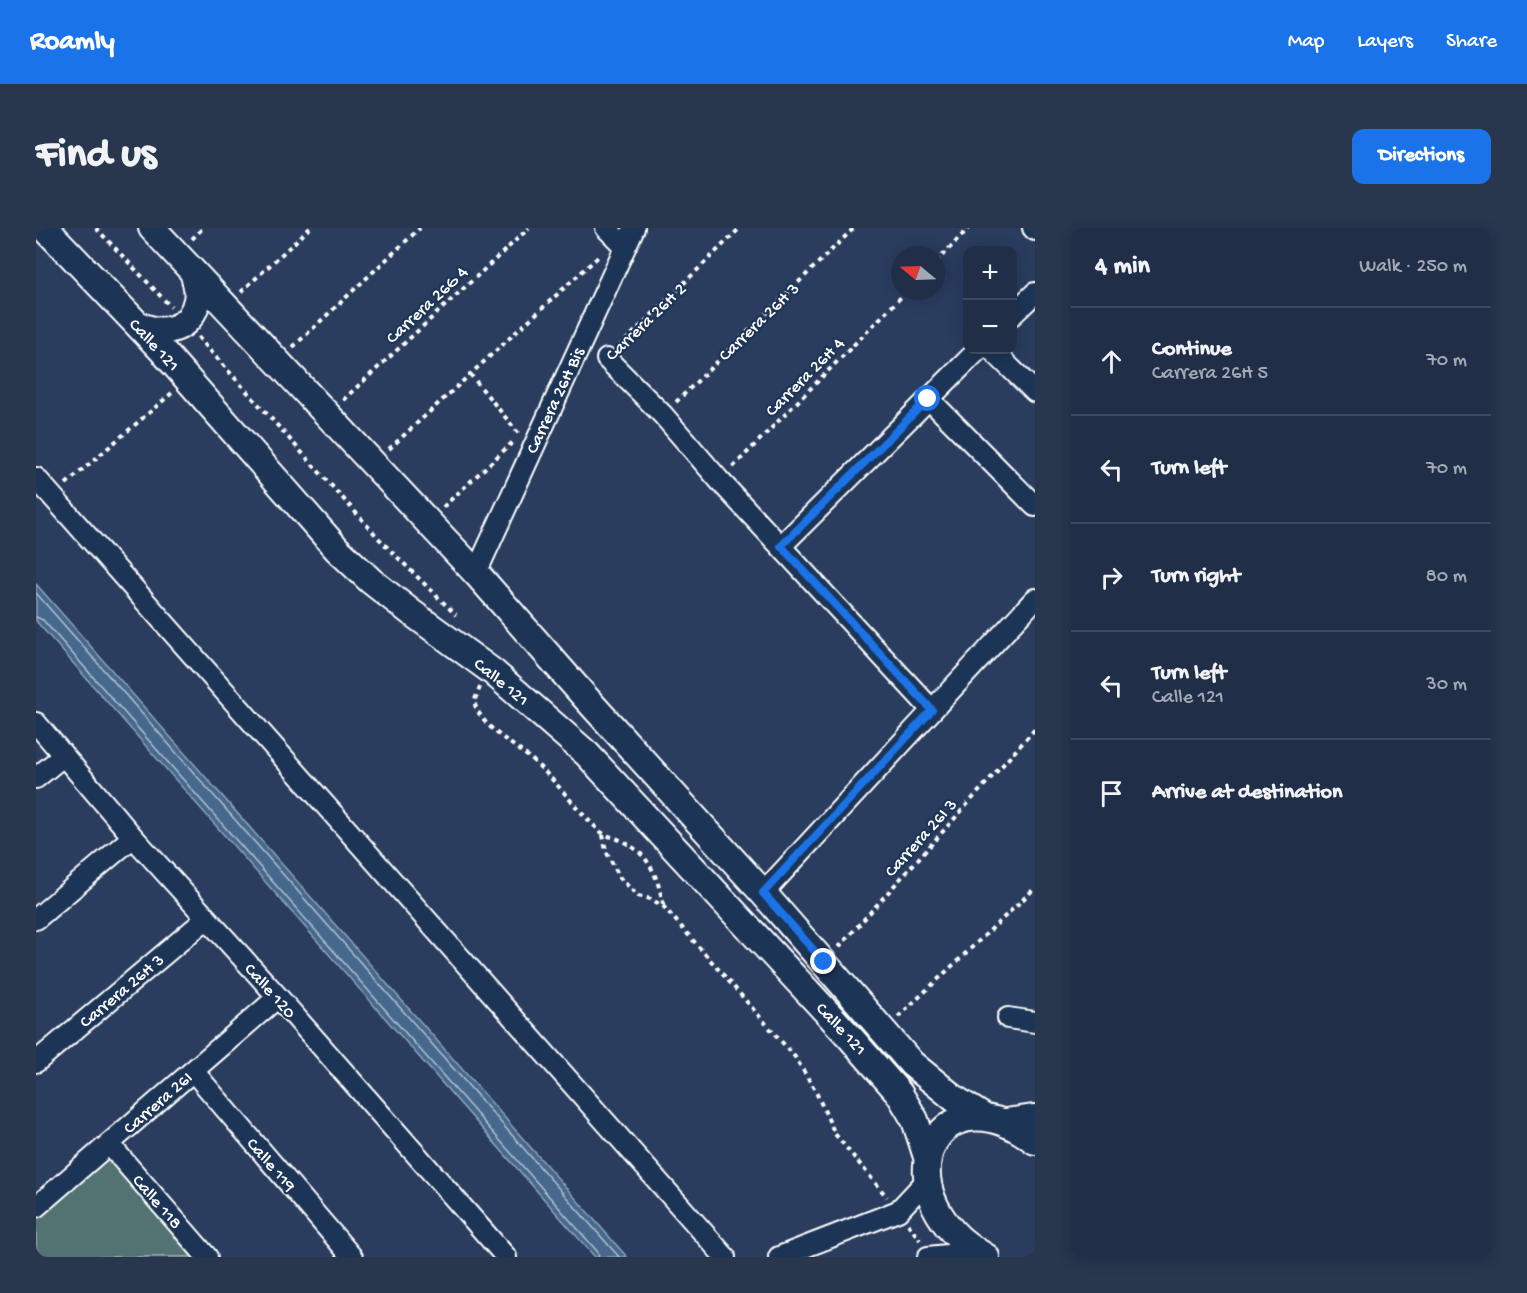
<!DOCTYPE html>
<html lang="en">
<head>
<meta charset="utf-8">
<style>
  body { margin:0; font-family:"Gochi Hand",sans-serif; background:#28364e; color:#f1f3f6 }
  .controls { position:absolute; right:18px; top:18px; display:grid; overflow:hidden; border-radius:12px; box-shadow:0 3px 15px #0003 }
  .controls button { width:54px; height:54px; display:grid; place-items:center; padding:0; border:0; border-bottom:2px solid #3d4a60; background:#202e47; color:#f1f3f6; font:30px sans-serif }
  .compass { position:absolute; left:855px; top:18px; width:54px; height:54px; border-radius:50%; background:#202e47; box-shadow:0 3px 15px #0003; rotate:289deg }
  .stop { position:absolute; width:18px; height:18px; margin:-14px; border:4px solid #1a73e8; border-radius:50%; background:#fff }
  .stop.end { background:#1a73e8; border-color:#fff; box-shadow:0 2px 6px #0008 }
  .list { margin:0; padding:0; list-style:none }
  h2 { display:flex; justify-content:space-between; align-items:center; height:78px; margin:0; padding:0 24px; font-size:26px }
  h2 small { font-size:20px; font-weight:400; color:#a2a8b4 }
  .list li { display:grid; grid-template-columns:39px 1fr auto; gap:18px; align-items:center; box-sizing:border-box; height:108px; padding:0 24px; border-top:2px solid #3d4a60 }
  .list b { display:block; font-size:22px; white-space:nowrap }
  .list p { margin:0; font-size:20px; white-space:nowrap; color:#a2a8b4 }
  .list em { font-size:20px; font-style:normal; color:#a2a8b4 }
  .icon { flex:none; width:33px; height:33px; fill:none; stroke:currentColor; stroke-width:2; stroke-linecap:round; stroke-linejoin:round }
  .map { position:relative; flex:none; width:999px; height:1029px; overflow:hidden; border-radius:12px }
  header { display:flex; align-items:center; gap:36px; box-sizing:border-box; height:84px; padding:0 30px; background:#1a73e8; color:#fff }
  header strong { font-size:28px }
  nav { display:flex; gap:33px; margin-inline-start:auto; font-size:21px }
  .intro { display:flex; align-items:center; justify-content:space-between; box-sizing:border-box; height:144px; padding:0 36px }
  h1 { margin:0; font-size:42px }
  .button { padding:15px 27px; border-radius:12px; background:#1a73e8; color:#fff; font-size:21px; font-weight:700 }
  main { display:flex; gap:36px; padding:0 36px }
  aside { flex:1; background:#202e47; border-radius:12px; box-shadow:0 3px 15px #0003 }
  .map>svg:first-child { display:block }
  .green { fill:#537372; stroke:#a9b9b8; stroke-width:1.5 }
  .water { fill:#45678c; stroke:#8fa4ba; stroke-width:1.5 }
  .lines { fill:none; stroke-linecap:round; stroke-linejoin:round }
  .shore { stroke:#b5c2d1; stroke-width:1.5 }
  .minor-casing { stroke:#fff; stroke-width:24 }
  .major-casing { stroke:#fff; stroke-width:30 }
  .path { stroke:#fff; stroke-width:4; stroke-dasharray:4.5 4.5; stroke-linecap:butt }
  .minor { stroke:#1d3557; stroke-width:20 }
  .major { stroke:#1d3557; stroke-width:26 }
  .route { stroke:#1a73e8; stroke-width:8 }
  .labels { text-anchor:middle; stroke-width:4.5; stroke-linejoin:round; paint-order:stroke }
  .street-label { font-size:18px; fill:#fff; stroke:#1d3557 }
</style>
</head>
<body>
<header>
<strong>Roamly</strong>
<nav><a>Map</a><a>Layers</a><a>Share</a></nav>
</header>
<div class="intro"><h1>Find us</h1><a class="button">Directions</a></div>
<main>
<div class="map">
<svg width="999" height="1029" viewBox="0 0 999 1029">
  <rect width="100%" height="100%" fill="#2a3d5f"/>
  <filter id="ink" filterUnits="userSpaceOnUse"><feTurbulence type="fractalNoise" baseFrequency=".0167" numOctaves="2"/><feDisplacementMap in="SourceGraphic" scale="12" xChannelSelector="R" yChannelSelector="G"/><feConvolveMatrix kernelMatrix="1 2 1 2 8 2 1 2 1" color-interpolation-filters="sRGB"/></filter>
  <g filter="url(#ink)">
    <!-- green -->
    <path class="green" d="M73 916 171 1029H0V979Z"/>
    <!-- water -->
    <path class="water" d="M0 356 591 1029H559L0 393Z"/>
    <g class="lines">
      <!-- shore -->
      <path class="shore" d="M0 365 583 1029
        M0 389 7 392 561 1023 563 1029"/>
      <!-- minor casing -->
      <g class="minor-casing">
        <path id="minor" d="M570 0 589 19
          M997 0 999 2
          M976 87 999 65
          M956 122 999 164
          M571 131 627 187 683 252 896 482
          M893 171 999 278
          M0 250 689 1029
          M745 318 942 122
          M440 345 598 0
          M0 495 97 609 242 769 470 1029
          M0 550 27 528
          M727 665 999 371
          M0 691 97 609
          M972 790 999 794
          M0 834 170 691
          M157 843 316 1029
          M963 892 999 887
          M73 916 171 1029
          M0 979 242 769
          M743 1029 862 983 892 951
          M892 1029 941 1024"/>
      </g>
      <!-- major casing -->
      <g class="major-casing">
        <path id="major" d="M9 0 125 121 301 321 335 353 376 385 457 444 551 526 813 808 863 865 879 892 892 932
          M116 0 440 345 549 469 727 665 876 836 919 871 946 888
          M101 96C125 109 155 103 161 72 163 63 160 53 157 44
          M950 1029C938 1022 926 1014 917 1004 854 934 914 847 999 913"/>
      </g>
      <!-- path -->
      <path class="path" d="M60 0 135 79
        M156 11 167 0
        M900 34 933 0
        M205 64 274 0
        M162 109 347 315 420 387
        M257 119 384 0
        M583 119 704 0
        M434 146 483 206
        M307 172 493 0
        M640 174 818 0
        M353 221 564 27
        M697 239 871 63
        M30 256 136 165
        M407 279 478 213
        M444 459 438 474C446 500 475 514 495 531 521 553 540 582 565 604 571 609 579 609 586 613 616 628 621 649 628 679
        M567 607 570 623 584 650 602 668 615 671 628 679 759 829 779 862 799 906 851 969
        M803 719 999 501
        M862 789 999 660
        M872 996 884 1012"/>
      <!-- minor -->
      <use href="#minor" class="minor"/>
      <!-- major -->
      <use href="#major" class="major"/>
    </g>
  </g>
  <g class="lines" filter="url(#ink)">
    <!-- route -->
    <path class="route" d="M788 734 727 665 896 482 745 318 892 171"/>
  </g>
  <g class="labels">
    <!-- street labels -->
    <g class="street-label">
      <text transform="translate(390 76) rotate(-43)" y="6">Carrera 26G 4</text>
      <text transform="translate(609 93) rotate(-44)" y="6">Carrera 26H 2</text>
      <text transform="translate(722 93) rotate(-44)" y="6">Carrera 26H 3</text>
      <text transform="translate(119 116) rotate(47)" y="6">Calle 121</text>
      <text transform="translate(768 148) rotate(-45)" y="6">Carrera 26H 4</text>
      <text transform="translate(518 172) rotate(-65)" y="6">Carrera 26H Bis</text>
      <text transform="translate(466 453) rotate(39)" y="6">Calle 121</text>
      <text transform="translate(884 609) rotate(-48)" y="6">Carrera 26I 3</text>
      <text transform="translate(85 762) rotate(-40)" y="6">Carrera 26H 3</text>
      <text transform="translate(235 762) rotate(48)" y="6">Calle 120</text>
      <text transform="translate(806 800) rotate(47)" y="6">Calle 121</text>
      <text transform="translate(121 874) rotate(-41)" y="6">Carrera 26I</text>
      <text transform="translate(236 936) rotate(49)" y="6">Calle 119</text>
      <text transform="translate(122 973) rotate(49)" y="6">Calle 118</text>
    </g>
  </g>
</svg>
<div class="controls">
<button>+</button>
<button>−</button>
</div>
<svg class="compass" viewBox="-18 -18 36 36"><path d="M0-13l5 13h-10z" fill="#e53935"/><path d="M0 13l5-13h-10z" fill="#a2a8b4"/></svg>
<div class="stop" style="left:892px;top:171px"></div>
<div class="stop end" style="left:788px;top:734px"></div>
</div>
<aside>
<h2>4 min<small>Walk · 250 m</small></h2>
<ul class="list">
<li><svg class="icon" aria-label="ahead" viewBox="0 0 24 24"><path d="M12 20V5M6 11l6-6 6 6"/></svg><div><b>Continue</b><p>Carrera 26H 5</p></div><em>70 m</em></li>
<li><svg class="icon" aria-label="left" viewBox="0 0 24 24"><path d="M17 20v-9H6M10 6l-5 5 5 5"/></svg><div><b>Turn left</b></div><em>70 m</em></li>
<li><svg class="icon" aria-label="right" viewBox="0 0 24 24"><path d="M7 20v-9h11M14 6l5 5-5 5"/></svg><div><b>Turn right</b></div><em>80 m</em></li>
<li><svg class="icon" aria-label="left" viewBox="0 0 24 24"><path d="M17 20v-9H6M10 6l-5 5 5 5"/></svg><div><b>Turn left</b><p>Calle 121</p></div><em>30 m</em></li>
<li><svg class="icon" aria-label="arrive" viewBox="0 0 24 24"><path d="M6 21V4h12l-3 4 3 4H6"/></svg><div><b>Arrive at destination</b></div></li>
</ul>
</aside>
</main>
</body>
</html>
